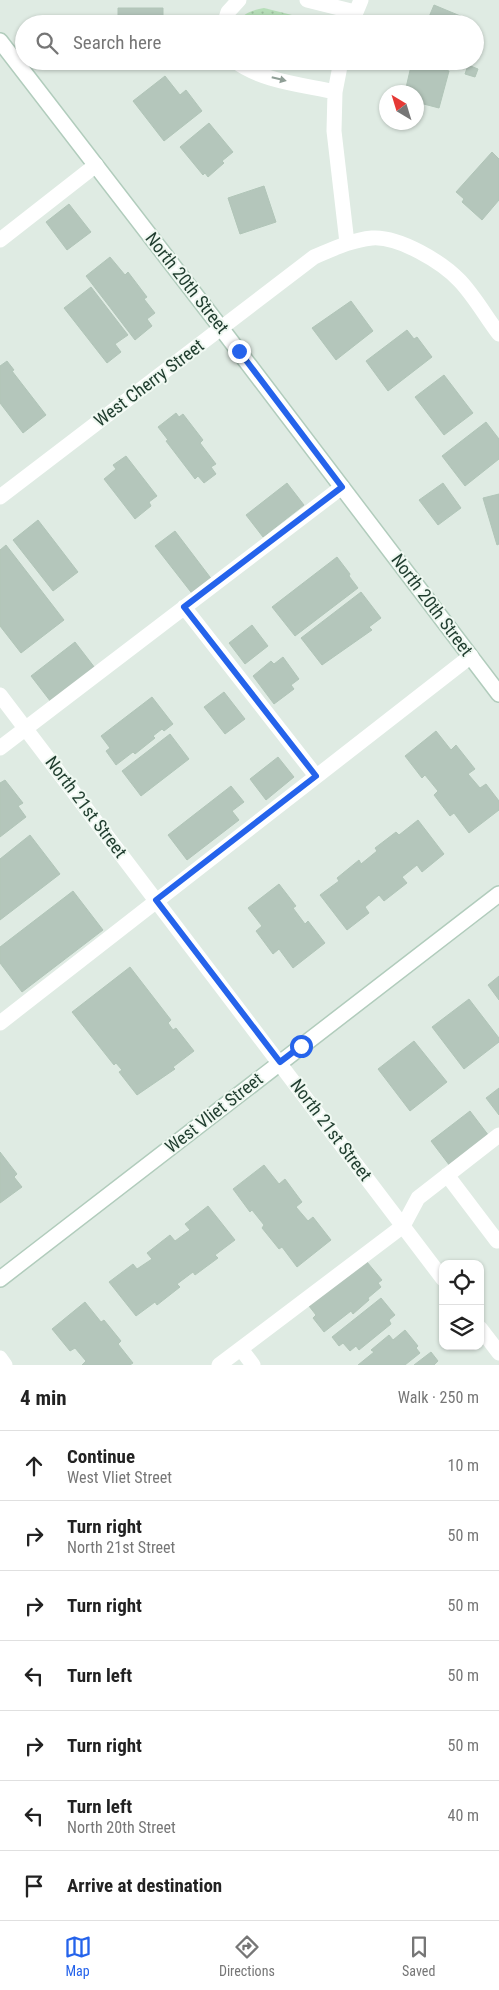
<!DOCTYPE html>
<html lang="en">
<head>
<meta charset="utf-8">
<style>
  body { margin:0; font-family:"Roboto Condensed",sans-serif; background:#f6f6f6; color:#222 }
  .controls { position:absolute; right:15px; bottom:15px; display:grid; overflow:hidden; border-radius:10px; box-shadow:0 1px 4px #0004 }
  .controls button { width:45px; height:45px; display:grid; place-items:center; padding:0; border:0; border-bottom:1px solid #e0e0e0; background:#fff; color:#222; font:25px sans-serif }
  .compass { position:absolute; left:379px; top:85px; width:45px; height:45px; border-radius:50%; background:#fff; box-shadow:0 1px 4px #0004; rotate:322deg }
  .stop { position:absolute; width:15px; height:15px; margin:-11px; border:4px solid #2563eb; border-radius:50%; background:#fff }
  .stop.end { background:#2563eb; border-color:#fff; box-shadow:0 1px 5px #0008 }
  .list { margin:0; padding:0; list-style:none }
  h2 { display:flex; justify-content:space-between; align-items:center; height:65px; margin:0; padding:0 20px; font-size:21px }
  h2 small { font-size:16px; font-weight:400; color:#767676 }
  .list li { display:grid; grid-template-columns:32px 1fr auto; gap:15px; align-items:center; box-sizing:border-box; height:70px; padding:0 20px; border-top:1px solid #e0e0e0 }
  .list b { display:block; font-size:19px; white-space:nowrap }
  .list p { margin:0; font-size:16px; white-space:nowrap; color:#767676 }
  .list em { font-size:16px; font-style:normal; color:#767676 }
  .icon { flex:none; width:28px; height:28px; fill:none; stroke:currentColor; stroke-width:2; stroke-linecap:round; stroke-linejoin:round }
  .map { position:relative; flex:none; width:499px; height:1365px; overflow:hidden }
  .search { position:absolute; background:#fff; box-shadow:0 1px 4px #0004; left:15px; right:15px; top:15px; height:55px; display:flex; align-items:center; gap:12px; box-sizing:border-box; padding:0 18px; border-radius:28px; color:#767676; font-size:19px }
  .sheet { height:555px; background:#fff }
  nav { display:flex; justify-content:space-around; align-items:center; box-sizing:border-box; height:70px; border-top:1px solid #e0e0e0; background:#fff; font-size:14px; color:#767676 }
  nav a { display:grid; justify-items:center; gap:2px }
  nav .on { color:#2563eb }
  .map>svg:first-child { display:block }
  .grass { fill:url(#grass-dots) }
  .building { fill:#b4c6bb; stroke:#b1c5b8 }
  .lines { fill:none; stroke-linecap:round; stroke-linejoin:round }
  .secondary-casing { stroke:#b1ccbc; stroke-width:18 }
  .lane { stroke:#fff; stroke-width:15 }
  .street { stroke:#fff; stroke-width:15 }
  .secondary { stroke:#fff; stroke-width:15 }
  .oneway { fill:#8f9e96 }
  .route { stroke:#2563eb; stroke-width:6 }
  .labels { text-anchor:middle; stroke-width:4; stroke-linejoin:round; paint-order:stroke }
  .street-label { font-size:18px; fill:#1f3c2e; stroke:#eff8f1 }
</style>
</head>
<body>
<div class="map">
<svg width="499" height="1365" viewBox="0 0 499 1365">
  <defs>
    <pattern id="grass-dots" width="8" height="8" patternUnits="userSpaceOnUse" patternTransform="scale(1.25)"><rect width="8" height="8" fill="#b6deb8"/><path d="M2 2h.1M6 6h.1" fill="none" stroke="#9cbf9e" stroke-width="1.8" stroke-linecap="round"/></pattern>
  </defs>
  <rect width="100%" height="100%" fill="#dfebe3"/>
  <!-- grass -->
  <path class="grass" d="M264 8 316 21 315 24H238C242 13 253 10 264 8Z"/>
  <!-- building -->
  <path class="building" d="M434 5 470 20 469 24H426Z
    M118 8H163V24H118Z
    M118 61H155V65L118 64Z
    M412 62 449 71 439 108 416 102V92H405Z
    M468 65 478 69 475 77 465 74Z
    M165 76 180 95 186 90 202 111 164 141 133 101Z
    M209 123 233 152 222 161 224 163 208 177 205 173 203 175 180 147Z
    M492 152 499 159V200L482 220 462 202 464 199 456 192Z
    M264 186 276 222 240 234 228 198Z
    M69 204 91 232 67 250 46 222Z
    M110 257 125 275 128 272 147 297 144 299 155 313 147 319 152 326 135 340 86 276Z
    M91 287 128 335 115 344 121 352 107 363 64 308Z
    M351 301 373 331 336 360 312 328Z
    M407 330 414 339 417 337 432 357 388 391 366 361Z
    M7 361 14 370 12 371 46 415 23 433 0 403V366Z
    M444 375 473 413 444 435 415 397Z
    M176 413 179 417 183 414 203 440 200 443 216 464 211 467 216 474 204 483 198 476 195 479 166 441 168 440 158 427Z
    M486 422 499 439V459L465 486 442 456Z
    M126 456 157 496 149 502 151 506 135 519 104 479 116 469 113 465Z
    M287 483 304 505 263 537 246 515Z
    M443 483 461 508 438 525 419 500Z
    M499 494V544L497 545 483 498Z
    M38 520 78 572 53 591 13 540Z
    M175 531 213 581 194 596 155 546Z
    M6 545 64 620 21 653 0 626V550Z
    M337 557 350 574 349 576 358 588 295 636 272 607Z
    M361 592 381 618 369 627 372 630 322 665 301 638Z
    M252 625 268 646 245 664 229 643Z
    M75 642 95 668 51 702 31 676Z
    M283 657 299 679 291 685 294 689 274 704 253 676 271 661 274 664Z
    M224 692 245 719 225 734 204 707Z
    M152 697 173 724 164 731 162 729 153 736 155 738 135 754 133 752 116 765 106 751 110 748 101 736Z
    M436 731 451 750 456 745 475 769 468 774 480 788 486 784 499 801V810L469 833 454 813 450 816 434 795 438 791 425 775 422 778 405 756Z
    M170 734 189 759 141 796 122 771Z
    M278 757 294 777 266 800 250 779Z
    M5 780 23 803 18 806 26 817 0 837V783Z
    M231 786 244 802 232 811 239 820 187 860 168 835Z
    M418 820 444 854 422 872 417 865 402 877 407 883 384 901 379 895 365 907 369 913 347 930 320 895 339 881 337 878 359 860 361 864 377 851 375 848 396 832 399 835Z
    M30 835 60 874 0 920V859Z
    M279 884 296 906 293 908 305 924 308 921 325 943 293 968 279 949 273 954 256 931 262 926 248 908Z
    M73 891 103 930 22 992 0 963V947Z
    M130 967 171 1020 168 1023 173 1030 176 1028 194 1051 173 1067 175 1069 137 1095 119 1072 122 1070 116 1063 114 1065 72 1012Z
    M499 976V1000L488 985Z
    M469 999 499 1038V1042L464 1069 432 1027Z
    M414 1041 447 1082 410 1111 378 1069Z
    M499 1088V1115L486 1098Z
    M470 1111 489 1136 450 1166 431 1141Z
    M0 1152 17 1174 14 1177 22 1187 0 1203Z
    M264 1165 279 1184 285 1179 302 1202 296 1207 308 1221 313 1217 331 1240 297 1267 282 1247 279 1249 262 1228 264 1225 252 1210 250 1212 233 1189Z
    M208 1206 235 1240 215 1255 218 1258 195 1275 193 1272 177 1284 180 1287 157 1305 155 1302 136 1316 109 1282 133 1264 137 1269 152 1259 147 1253 170 1235 175 1241 190 1230 185 1224Z
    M367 1262 382 1280 378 1283 381 1287 368 1298 369 1300 353 1314 351 1311 324 1332 313 1318 316 1315 309 1306Z
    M381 1298 395 1315 389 1320 391 1324 359 1350 356 1346 350 1351 343 1343 339 1346 332 1337Z
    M85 1302 101 1322 104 1320 121 1341 118 1344 133 1363 130 1365H82L86 1361 75 1348 70 1351 52 1329Z
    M405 1330 418 1346 416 1348 420 1353 405 1365H358L374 1352 371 1350 389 1335 393 1340Z
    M431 1352 438 1361 434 1365H414Z"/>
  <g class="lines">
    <!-- secondary casing -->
    <g class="secondary-casing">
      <path id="secondary" d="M0 41 221 328 499 694
        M0 1279 499 894"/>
    </g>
    <!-- lane -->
    <path class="lane" d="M0 240 96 165
      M184 607 316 776
      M0 748 342 487
      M0 1023 471 656
      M447 1175 497 1241
      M241 1349 253 1365
      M219 1365 403 1226 418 1198 499 1135"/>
    <!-- street -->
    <path class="street" d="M307 0 355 12
      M224 24 228 12 239 0
      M351 24 361 0
      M235 61C260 81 304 85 335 92
      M341 61 335 92 334 131 347 243
      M0 497 314 257C333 249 351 240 372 238 399 236 442 262 460 281 475 297 486 317 499 334
      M0 695 443 1279
      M480 1328 499 1353
      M0 1358 5 1365"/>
    <!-- secondary -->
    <use href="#secondary" class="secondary"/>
  </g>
  <!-- one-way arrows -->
  <defs><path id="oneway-solid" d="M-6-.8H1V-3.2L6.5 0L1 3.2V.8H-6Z" transform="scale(1.25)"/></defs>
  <use class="oneway" href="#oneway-solid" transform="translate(279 79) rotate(14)"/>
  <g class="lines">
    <!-- route -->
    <path class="route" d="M239 351 342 487 184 607 316 776 156 900 280 1062 301 1046"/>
  </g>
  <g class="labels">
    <!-- street labels -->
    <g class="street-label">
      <text transform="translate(187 283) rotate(52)" y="6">North 20th Street</text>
      <text transform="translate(149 383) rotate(-37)" y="6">West Cherry Street</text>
      <text transform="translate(432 605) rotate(53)" y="6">North 20th Street</text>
      <text transform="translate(86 807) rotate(53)" y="6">North 21st Street</text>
      <text transform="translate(214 1113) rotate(-38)" y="6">West Vliet Street</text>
      <text transform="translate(331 1130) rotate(53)" y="6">North 21st Street</text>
    </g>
  </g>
</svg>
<div class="controls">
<button><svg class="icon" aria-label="locate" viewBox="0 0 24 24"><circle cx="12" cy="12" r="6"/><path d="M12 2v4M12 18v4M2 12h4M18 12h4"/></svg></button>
<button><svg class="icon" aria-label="layers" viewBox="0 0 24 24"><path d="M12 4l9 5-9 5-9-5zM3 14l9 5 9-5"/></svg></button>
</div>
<svg class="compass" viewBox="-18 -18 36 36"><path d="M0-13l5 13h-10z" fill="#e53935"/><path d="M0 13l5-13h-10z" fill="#767676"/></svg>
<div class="stop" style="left:301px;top:1046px"></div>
<div class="stop end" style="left:239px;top:351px"></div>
<div class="search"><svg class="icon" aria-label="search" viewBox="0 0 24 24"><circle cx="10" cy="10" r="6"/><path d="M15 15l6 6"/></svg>Search here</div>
</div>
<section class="sheet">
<h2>4 min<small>Walk · 250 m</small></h2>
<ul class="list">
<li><svg class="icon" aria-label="ahead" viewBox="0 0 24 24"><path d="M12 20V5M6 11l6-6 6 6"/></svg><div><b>Continue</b><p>West Vliet Street</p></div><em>10 m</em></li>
<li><svg class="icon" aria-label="right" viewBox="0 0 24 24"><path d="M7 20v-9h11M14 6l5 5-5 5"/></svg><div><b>Turn right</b><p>North 21st Street</p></div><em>50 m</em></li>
<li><svg class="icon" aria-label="right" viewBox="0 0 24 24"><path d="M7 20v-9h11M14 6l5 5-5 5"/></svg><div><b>Turn right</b></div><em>50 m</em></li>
<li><svg class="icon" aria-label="left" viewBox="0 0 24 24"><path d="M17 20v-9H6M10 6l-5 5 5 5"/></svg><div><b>Turn left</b></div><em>50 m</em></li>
<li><svg class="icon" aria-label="right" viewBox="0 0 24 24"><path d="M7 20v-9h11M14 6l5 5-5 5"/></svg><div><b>Turn right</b></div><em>50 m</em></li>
<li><svg class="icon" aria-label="left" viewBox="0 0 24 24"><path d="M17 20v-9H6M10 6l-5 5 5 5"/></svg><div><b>Turn left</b><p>North 20th Street</p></div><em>40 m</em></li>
<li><svg class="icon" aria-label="arrive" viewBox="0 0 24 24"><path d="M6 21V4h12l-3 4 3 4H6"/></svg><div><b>Arrive at destination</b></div></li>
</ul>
</section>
<nav>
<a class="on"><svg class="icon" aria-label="map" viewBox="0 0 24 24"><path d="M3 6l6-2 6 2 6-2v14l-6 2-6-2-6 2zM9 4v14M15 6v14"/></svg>Map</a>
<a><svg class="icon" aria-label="directions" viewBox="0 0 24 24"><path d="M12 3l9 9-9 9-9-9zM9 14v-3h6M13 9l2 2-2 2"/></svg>Directions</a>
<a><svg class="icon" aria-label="saved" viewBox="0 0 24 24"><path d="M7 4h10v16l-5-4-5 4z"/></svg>Saved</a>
</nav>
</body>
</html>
